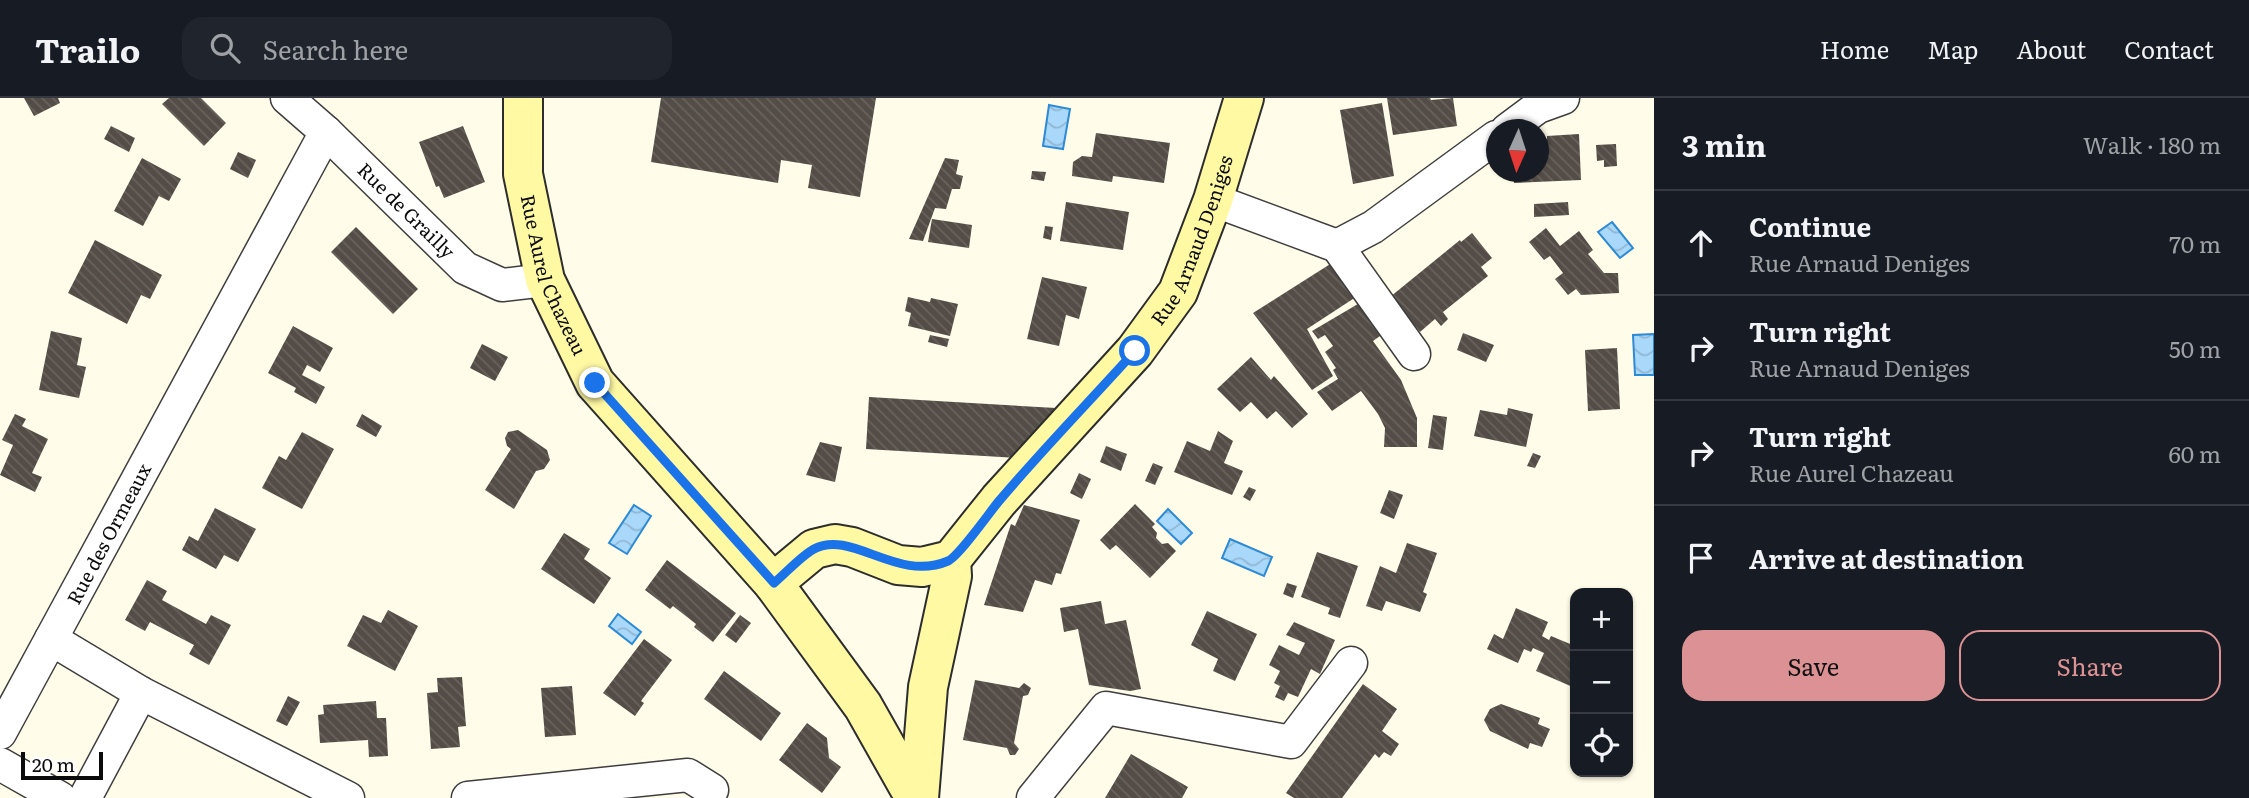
<!DOCTYPE html>
<html lang="en">
<head>
<meta charset="utf-8">
<style>
  body { margin:0; font-family:Literata,serif; background:#20242c; color:#f1f3f6 }
  .controls { position:absolute; right:21px; bottom:21px; display:grid; overflow:hidden; border-radius:14px; box-shadow:0 2px 5px #0004 }
  .controls button { width:63px; height:63px; display:grid; place-items:center; padding:0; border:0; border-bottom:2px solid #363941; background:#171b24; color:#f1f3f6; font:35px sans-serif }
  .compass { position:absolute; left:1486px; top:21px; width:63px; height:63px; border-radius:50%; background:#171b24; box-shadow:0 2px 5px #0004; rotate:183deg }
  .scale { position:absolute; left:21px; bottom:18px; width:82px; box-sizing:border-box; padding-left:7px; border:4px solid #0b0b0b; border-top:0; font-size:19px; line-height:24px; white-space:nowrap; color:#0b0b0b; -webkit-text-stroke:5px #fff; paint-order:stroke }
  .stop { position:absolute; width:21px; height:21px; margin:-16px; border:5px solid #1a73e8; border-radius:50%; background:#fff }
  .stop.end { background:#1a73e8; border-color:#fff; box-shadow:0 2px 7px #0008 }
  .list { margin:0; padding:0; list-style:none }
  h2 { display:flex; justify-content:space-between; align-items:center; height:91px; margin:0; padding:0 28px; font-size:30px }
  h2 small { font-size:23px; font-weight:400; color:#9ea1a6 }
  .list li { display:grid; grid-template-columns:46px 1fr auto; gap:21px; align-items:center; box-sizing:border-box; height:105px; padding:0 28px; border-top:2px solid #363941 }
  .list b { display:block; font-size:26px; white-space:nowrap }
  .list p { margin:0; font-size:23px; white-space:nowrap; color:#9ea1a6 }
  .list em { font-size:23px; font-style:normal; color:#9ea1a6 }
  .actions { display:flex; gap:14px; padding:21px 28px }
  .actions a { flex:1; padding:16px 0; border:2px solid #dc9294; border-radius:21px; text-align:center; font-size:24px; color:#dc9294 }
  .actions .main { background:#dc9294; color:#111 }
  .icon { flex:none; width:38px; height:38px; fill:none; stroke:currentColor; stroke-width:2; stroke-linecap:round; stroke-linejoin:round }
  .map { position:relative; flex:none; width:1654px; height:700px; overflow:hidden }
  header { display:flex; align-items:center; gap:42px; box-sizing:border-box; height:98px; padding:0 35px; background:#171b24; border-bottom:2px solid #363941 }
  header strong { font-size:33px }
  nav { display:flex; gap:38px; margin-inline-start:auto; font-size:24px }
  .search { width:490px; height:63px; background:#20242c; display:flex; align-items:center; gap:18px; box-sizing:border-box; padding:0 24px; border-radius:21px; color:#9ea1a6; font-size:26px }
  main { display:flex }
  aside { flex:1; background:#171b24 }
  .map>svg:first-child { display:block }
  .water { fill:url(#water-waves); stroke:#2d8ad5; stroke-width:2 }
  .building { fill:url(#building-back-hatch) }
  .lines { fill:none; stroke-linecap:round; stroke-linejoin:round }
  .street-casing { stroke:#3e3e3e; stroke-width:35 }
  .secondary-casing { stroke:#2d2d2d; stroke-width:42 }
  .street { stroke:#fff; stroke-width:32 }
  .secondary { stroke:#fff9a4; stroke-width:38 }
  .route { stroke:#1a73e8; stroke-width:9 }
  .labels { text-anchor:middle; stroke-width:7; stroke-linejoin:round; paint-order:stroke }
  .street-label { font-size:19px; fill:#0b0b0b; stroke:#fff }
</style>
</head>
<body>
<header>
<strong>Trailo</strong>
<div class="search"><svg class="icon" aria-label="search" viewBox="0 0 24 24"><circle cx="10" cy="10" r="6"/><path d="M15 15l6 6"/></svg>Search here</div>
<nav><a>Home</a><a>Map</a><a>About</a><a>Contact</a></nav>
</header>
<main>
<div class="map">
<svg width="1654" height="700" viewBox="0 0 1654 700">
  <defs>
    <pattern id="water-waves" width="16" height="10" patternUnits="userSpaceOnUse" patternTransform="scale(1.75)"><rect width="16" height="10" fill="#aad8fa"/><path d="M0 5q4-4 8 0t8 0" fill="none" stroke="#91b8d5"/></pattern>
    <pattern id="building-back-hatch" width="6" height="6" patternUnits="userSpaceOnUse" patternTransform="scale(1.75)"><rect width="6" height="6" fill="#544d47"/><path d="M-1 5l2 2M0 0l6 6M5-1l2 2" fill="none" stroke="#68625d"/></pattern>
  </defs>
  <rect width="100%" height="100%" fill="#fffce9"/>
  <!-- water -->
  <path class="water" d="M1049 7 1070 11 1063 51 1043 48Z
    M1612 124 1633 150 1620 160 1598 134Z
    M1654 236V277H1635L1633 237Z
    M634 407 651 418 627 456 609 445Z
    M1168 411 1192 435 1181 446 1157 423Z
    M1230 441 1272 459 1264 478 1222 460Z
    M618 516 641 534 632 546 609 528Z"/>
  <!-- building -->
  <path class="building" d="M24 0H58L60 5 34 18Z
    M169 0H201L226 25 204 48 162 6Z
    M661 0H876L860 99 808 90 812 67 781 62 778 85 651 64Z
    M1387 0H1430L1431 2 1453 0 1457 28 1393 37Z
    M1382 5 1394 78 1353 86 1340 12Z
    M111 28 135 40 129 54 104 41Z
    M463 28 485 84 444 100 439 88 436 89 419 44Z
    M1096 35 1170 45 1164 85 1113 78 1112 84 1072 78 1073 64 1082 58 1092 59Z
    M1579 36 1581 82 1514 85 1513 74H1538V53L1547 52V38Z
    M1616 46 1617 68 1604 69V62L1597 63 1596 47Z
    M238 54 256 62 248 80 230 71Z
    M142 60 181 81 169 103 159 98 143 128 114 113Z
    M945 60 959 62 956 76 963 78 960 91H952L946 111 935 110 923 143 909 141Z
    M1032 73 1046 74 1044 83 1031 81Z
    M1066 104 1129 114 1123 152 1060 143Z
    M1568 104 1569 117 1534 119V106Z
    M932 121 972 127 969 150 928 144Z
    M1045 128 1053 129 1051 142 1043 140Z
    M356 129 418 191 393 216 331 154Z
    M1546 130 1560 148 1579 133 1593 152 1588 156 1604 175H1618L1619 195 1581 197 1576 191 1568 197 1555 181 1563 175 1550 158 1544 162 1529 144Z
    M1472 135 1492 160 1481 169 1488 178 1443 214 1448 221 1441 228 1435 221 1420 234 1390 199 1460 142 1461 144Z
    M95 142 162 177 150 201 141 197 127 226 68 195Z
    M1335 163 1359 197 1307 231 1333 278 1312 292 1253 215Z
    M1042 179 1087 189 1079 221 1066 217 1059 248 1027 241Z
    M908 199 930 204 931 200 958 206 950 238 908 228 911 215 905 213Z
    M1363 203 1387 233 1373 243 1401 282 1417 320V349H1384L1385 330 1378 316 1361 293 1332 313 1317 294 1338 281 1333 272 1336 270 1325 254 1333 248 1325 237 1318 241 1312 233Z
    M293 228 333 250 320 274 307 267 302 277 325 289 316 306 294 294 296 290 268 275Z
    M51 233 82 240 77 267 86 269 79 300 39 292Z
    M1463 235 1494 247 1486 264 1457 252Z
    M930 237 949 241 947 249 928 244Z
    M482 246 508 259 495 283 470 270Z
    M1617 250 1620 311 1588 313 1585 252Z
    M1251 259 1271 282 1274 278 1308 316 1292 330 1276 313 1267 321 1251 304 1240 314 1217 291Z
    M869 299 1056 310 1058 313 1018 360 866 351Z
    M1508 310 1533 316 1526 349 1474 338 1480 312 1507 317Z
    M15 316 26 321 22 328 48 341 32 375 42 379 35 394 0 377 13 347 2 342Z
    M362 316 382 328 376 339 356 328Z
    M1433 317 1447 319 1443 352 1428 350Z
    M518 332 547 352 550 362 544 371 536 373 514 411 485 392 511 351 507 348 505 340 508 334Z
    M1218 333 1233 343 1224 365 1243 373 1232 397 1174 374 1187 343 1210 353Z
    M302 334 334 351 302 411 262 390 279 358 286 362Z
    M820 344 842 349 835 384 806 377Z
    M1106 348 1127 356 1121 373 1100 364Z
    M1533 355 1541 358 1535 370 1527 368Z
    M1153 365 1163 369 1155 387 1145 383Z
    M1079 375 1091 381 1082 401 1070 395Z
    M1249 389 1256 392 1250 403 1243 399Z
    M1389 392 1403 397 1394 421 1380 415Z
    M1135 406 1155 426 1152 429 1157 435 1156 440 1162 446 1168 445 1176 453 1150 480 1116 447 1110 452 1100 442Z
    M1024 407 1080 422 1061 476 1056 475 1052 487 1035 482 1023 514 984 507 1011 426 1015 428Z
    M215 410 256 431 238 464 224 457 216 471 182 452 189 438 198 443Z
    M564 435 590 451 584 461 611 480 594 506 541 471Z
    M1407 445 1437 455 1423 494 1427 496 1420 514 1386 503 1382 513 1366 508 1380 468 1396 475Z
    M1317 454 1358 468 1340 520 1328 516 1330 510 1301 499Z
    M667 462 736 515 713 544 694 529 696 526 673 508 670 511 645 492Z
    M147 482 167 493 162 502 206 526 211 517 231 527 209 567 189 556 194 547 150 524 145 533 125 522Z
    M1287 485 1297 488 1293 500 1283 496Z
    M1101 503 1105 526 1126 522 1141 591 1130 593 1089 587 1078 531 1064 534 1060 510Z
    M1516 510 1548 524 1542 538 1549 542 1551 538 1575 548V590L1536 573 1544 555 1533 550 1531 554 1524 551 1518 565 1487 551 1494 536 1503 541Z
    M388 512 418 528 395 573 347 548 363 517 381 525Z
    M1207 513 1257 536 1235 583 1213 573 1218 561 1191 547Z
    M740 517 751 525 736 545 725 537Z
    M1294 524 1335 542 1320 576 1311 571 1298 599 1288 595 1284 603 1275 599 1280 588 1274 585 1280 573 1269 567 1279 547 1299 557 1305 545 1286 537Z
    M644 541 672 562 641 603 644 605 635 618 603 595Z
    M724 573 781 615 761 643 704 601Z
    M462 579 466 628 458 629 460 649 431 651 427 595 438 594 437 580Z
    M975 582 1019 590 1024 585 1031 590 1028 597 1023 598 1014 645 1019 651 1015 657H1010L1007 650 963 642Z
    M1363 586 1397 611 1382 633 1399 646 1391 658 1384 654 1379 660 1375 656 1342 700H1294L1286 695Z
    M572 588 576 637 545 639 541 590Z
    M288 598 300 604 287 628 276 623Z
    M376 603 377 620H386L388 658 369 659 368 642 320 645 318 617 324 616 323 607Z
    M1501 606 1540 620 1538 626 1550 631 1542 649 1530 645 1528 651 1490 633 1484 622 1490 611Z
    M807 625 827 640 829 660 841 669 822 695 779 662Z
    M1131 656 1188 689 1182 700H1105Z"/>
  <g class="lines">
    <!-- street casing -->
    <g class="street-casing">
      <g id="street">
        <path id="s1" d="M287 0 326 34 465 170 502 187 545 182"/>
        <path d="M1507 32 1538 9 1563 0"/>
        <path d="M326 34 51 541 141 595 348 700"/>
        <path d="M1213 102 1337 148 1414 256"/>
        <path d="M1337 148 1373 129 1496 39"/>
        <path d="M0 635 51 541"/>
        <path d="M0 666 60 700"/>
        <path d="M85 700 141 595"/>
        <path d="M468 700 688 677 712 692"/>
        <path d="M1033 700 1106 610 1291 644 1351 565"/>
      </g>
    </g>
    <!-- secondary casing -->
    <g class="secondary-casing">
      <g id="secondary">
        <path id="s2" d="M523 0V76L545 182 595 285 773 485 863 608 915 700"/>
        <path id="s3" d="M773 485 814 451 835 446 852 449 898 467 922 469 951 462 999 402 1135 253 1178 194 1213 102 1244 0"/>
        <path d="M919 700 928 589 952 478 951 462"/>
      </g>
    </g>
    <!-- street -->
    <use href="#street" class="street"/>
    <!-- secondary -->
    <use href="#secondary" class="secondary"/>
  </g>
  <g class="lines">
    <!-- route -->
    <path class="route" d="M595 285 774 485C786 475 801 458 814 451 852 431 897 485 948 463 959 458 989 415 999 403 1043 351 1090 303 1135 253"/>
  </g>
  <g class="labels">
    <!-- street labels -->
    <g class="street-label">
      <text dy="7" stroke="none"><textPath href="#s1" startOffset="164">Rue de Grailly</textPath></text>
      <text dy="7" stroke="none"><textPath href="#s3" startOffset="600">Rue Arnaud Deniges</textPath></text>
      <text dy="7" stroke="none"><textPath href="#s2" startOffset="182">Rue Aurel Chazeau</textPath></text>
      <text transform="translate(109 436) rotate(-62)" y="7">Rue des Ormeaux</text>
    </g>
  </g>
</svg>
<div class="controls">
<button>+</button>
<button>−</button>
<button><svg class="icon" aria-label="locate" viewBox="0 0 24 24"><circle cx="12" cy="12" r="6"/><path d="M12 2v4M12 18v4M2 12h4M18 12h4"/></svg></button>
</div>
<svg class="compass" viewBox="-18 -18 36 36"><path d="M0-13l5 13h-10z" fill="#e53935"/><path d="M0 13l5-13h-10z" fill="#9ea1a6"/></svg>
<div class="scale">20 m</div>
<div class="stop" style="left:1135px;top:253px"></div>
<div class="stop end" style="left:595px;top:285px"></div>
</div>
<aside>
<h2>3 min<small>Walk · 180 m</small></h2>
<ul class="list">
<li><svg class="icon" aria-label="ahead" viewBox="0 0 24 24"><path d="M12 20V5M6 11l6-6 6 6"/></svg><div><b>Continue</b><p>Rue Arnaud Deniges</p></div><em>70 m</em></li>
<li><svg class="icon" aria-label="right" viewBox="0 0 24 24"><path d="M7 20v-9h11M14 6l5 5-5 5"/></svg><div><b>Turn right</b><p>Rue Arnaud Deniges</p></div><em>50 m</em></li>
<li><svg class="icon" aria-label="right" viewBox="0 0 24 24"><path d="M7 20v-9h11M14 6l5 5-5 5"/></svg><div><b>Turn right</b><p>Rue Aurel Chazeau</p></div><em>60 m</em></li>
<li><svg class="icon" aria-label="arrive" viewBox="0 0 24 24"><path d="M6 21V4h12l-3 4 3 4H6"/></svg><div><b>Arrive at destination</b></div></li>
</ul>
<div class="actions"><a class="main">Save</a><a>Share</a></div>
</aside>
</main>
</body>
</html>
